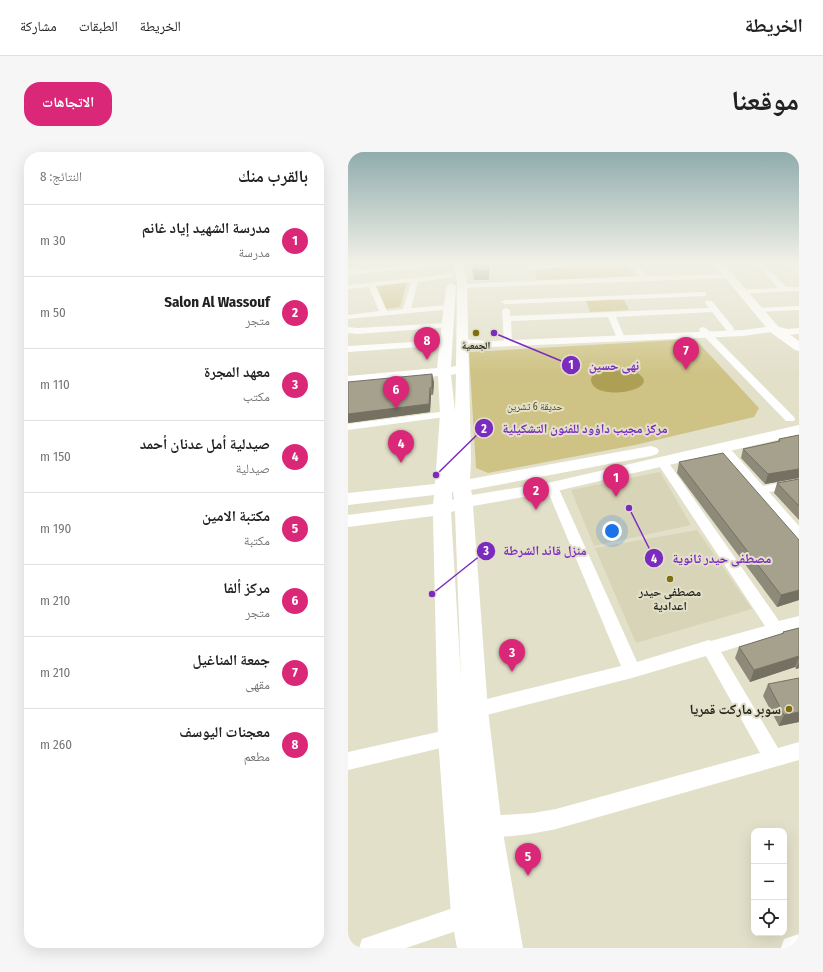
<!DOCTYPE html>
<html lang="ar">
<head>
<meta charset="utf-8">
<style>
  body { margin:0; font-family:"Fira Sans Condensed","Noto Naskh Arabic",sans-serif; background:#f6f6f6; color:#222; direction:rtl }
  .controls { position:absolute; right:12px; bottom:12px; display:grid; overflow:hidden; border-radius:8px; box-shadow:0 4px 16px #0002 }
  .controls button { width:36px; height:36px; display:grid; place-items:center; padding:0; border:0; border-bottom:1px solid #e0e0e0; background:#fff; color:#222; font:20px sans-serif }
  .you { position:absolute; left:264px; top:379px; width:14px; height:14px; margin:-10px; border:3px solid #fff; border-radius:50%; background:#1a73e8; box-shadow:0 0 0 6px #1a73e833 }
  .badge { display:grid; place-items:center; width:26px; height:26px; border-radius:50%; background:#db2777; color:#fff; font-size:13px; font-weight:700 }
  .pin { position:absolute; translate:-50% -33px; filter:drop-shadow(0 1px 2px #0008) }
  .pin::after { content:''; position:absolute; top:21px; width:14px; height:12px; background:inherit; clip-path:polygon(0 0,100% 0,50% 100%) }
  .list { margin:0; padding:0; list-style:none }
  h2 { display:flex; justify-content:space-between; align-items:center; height:52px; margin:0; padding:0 16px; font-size:17px }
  h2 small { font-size:13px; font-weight:400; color:#767676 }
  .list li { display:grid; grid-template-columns:26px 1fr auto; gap:12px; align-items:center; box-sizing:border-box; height:72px; padding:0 16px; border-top:1px solid #e0e0e0 }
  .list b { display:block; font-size:15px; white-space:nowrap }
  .list p { margin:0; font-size:13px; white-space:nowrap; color:#767676 }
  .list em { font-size:13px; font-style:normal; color:#767676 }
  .icon { flex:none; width:22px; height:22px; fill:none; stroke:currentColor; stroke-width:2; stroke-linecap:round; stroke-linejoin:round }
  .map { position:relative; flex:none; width:451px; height:796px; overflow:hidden; direction:ltr; border-radius:16px }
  header { display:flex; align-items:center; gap:24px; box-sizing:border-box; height:56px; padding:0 20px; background:#fff; border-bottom:1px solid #e0e0e0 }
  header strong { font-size:19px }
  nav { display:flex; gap:22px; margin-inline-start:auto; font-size:14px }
  .intro { display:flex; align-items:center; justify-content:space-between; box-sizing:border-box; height:96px; padding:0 24px }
  h1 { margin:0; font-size:28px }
  .button { padding:10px 18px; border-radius:16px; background:#db2777; color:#fff; font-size:14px; font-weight:700 }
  main { display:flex; gap:24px; padding:0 24px }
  aside { flex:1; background:#fff; border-radius:16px; box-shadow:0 4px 16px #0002 }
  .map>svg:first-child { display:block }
  .built { fill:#d8d4b7 }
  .green { fill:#cec384 }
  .water { fill:#ada055 }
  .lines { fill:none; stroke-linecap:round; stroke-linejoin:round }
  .minor { fill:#fff; fill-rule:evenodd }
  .tertiary { fill:#fff; fill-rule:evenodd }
  .secondary { fill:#fff; fill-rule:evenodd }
  .wall { fill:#8e8a79 }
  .shaded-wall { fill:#747163 }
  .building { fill:#a5a18d; stroke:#747163 }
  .poi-dot { fill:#7e6f0c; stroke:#e3e0ca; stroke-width:1.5 }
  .labels { text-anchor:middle; stroke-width:4; stroke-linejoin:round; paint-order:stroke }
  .far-poi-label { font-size:10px; font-weight:bold; fill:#27261e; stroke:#e3e0ca }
  .far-park-label { font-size:10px; fill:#544a10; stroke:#e3e0ca }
  .poi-label { font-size:12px; font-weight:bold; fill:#27261e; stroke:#e3e0ca }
  .near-poi-label { font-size:14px; font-weight:bold; fill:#27261e; stroke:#e3e0ca; text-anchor:end }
  .leader { fill:none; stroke:#7b2cbf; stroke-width:1.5 }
  .callout-dot { fill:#7b2cbf; stroke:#e3e0ca; stroke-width:1.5 }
  .mark-label { font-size:12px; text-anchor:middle; font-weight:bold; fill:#fff }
  .callout-label { font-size:13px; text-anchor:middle; font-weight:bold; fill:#7b2cbf; stroke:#e3e0ca; stroke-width:4; stroke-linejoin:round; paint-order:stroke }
</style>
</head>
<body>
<header>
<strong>الخريطة</strong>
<nav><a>الخريطة</a><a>الطبقات</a><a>مشاركة</a></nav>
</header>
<div class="intro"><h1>موقعنا</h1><a class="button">الاتجاهات</a></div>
<main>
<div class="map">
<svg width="451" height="796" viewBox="0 0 451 796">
  <rect width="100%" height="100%" fill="#e3e0ca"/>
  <!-- built -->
  <path class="built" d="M312 320 343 373 246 394 223 338Z
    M349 378 404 457 288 491 247 396Z"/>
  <!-- green -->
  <path class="green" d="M273 111 277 112 287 123 283 125 189 128 186 117Z
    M59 130 52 155 37 157 27 133Z
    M275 146 281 158 242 160 238 148Z
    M347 187 411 256 406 265 287 293 140 321 128 316 121 200Z"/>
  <!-- water -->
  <path class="water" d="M260 216C270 216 282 215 291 222 315 239 243 251 243 227 244 220 255 217 260 216Z"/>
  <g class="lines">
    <!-- minor -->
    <path class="minor" d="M84 111H104L101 113 0 123V119Z
      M226 111H252L249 113 179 118 176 116 179 114Z
      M282 111H288L299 124 382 122 386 124 382 126 114 136 110 134 114 132 292 124Z
      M369 111H383L380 113H369Z
      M408 111H414L438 135H451V139L391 142 390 140 394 138 430 136Z
      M433 111H440L451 116V121Z
      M103 122 105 123V125L70 130 63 156 101 153H104V157L0 167V163L31 159 21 135 0 137V133ZM63 130 55 157 39 159 28 134Z
      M355 140H358V144L157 152 153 150 157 148Z
      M358 149H364L385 175 386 177 385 179H379L364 160 268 165 277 186 273 189 269 186 260 165 163 169 164 191 160 194 156 191 154 158 158 156 162 158V164L361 156 357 151Z
      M451 154V158L410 160 406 158 410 156Z
      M99 171H102L103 173 102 175 9 182 0 181V175L9 176Z
      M426 174 440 177 451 176V182L440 183 423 179 422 177 423 175Z
      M355 175 358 176 446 265 447 267 446 269H438L352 180 351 178 352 176Z
      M97 188 100 189 101 191 100 193 0 200V194Z
      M100 259 105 262 104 264 0 278V272Z
      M375 292 379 293 415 334 451 327V335L421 340 451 374V388L446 386 371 297 369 295 371 293Z
      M314 305 318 307 431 469 451 464V476L373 500 430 596 451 590V608L208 677C189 681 148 689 132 682L128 675 132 668 139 664 185 661 208 657 412 601 358 504 284 526 127 566 121 564 118 558 121 552 127 550 273 514 198 335 200 332H208L210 335 289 510 361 488 363 489 417 474 308 309 310 307Z
      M103 577 110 580 112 586 110 592 0 618V600Z
      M120 751 128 755 132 763 128 771 120 775 58 796H11L14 787 23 784Z
      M451 782V796H433L436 787Z"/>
    <!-- tertiary -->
    <path class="tertiary" d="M426 174 431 177 430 179 395 184 142 195 114 193 108 190 114 187 142 189 395 178Z"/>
    <!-- secondary -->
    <path class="secondary" d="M105 111H115L119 131 123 309 122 327 303 294 309 296 311 299 309 302 303 304 123 338 124 343 204 330 451 273V283L204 340 125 354 140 558 154 675 175 796H109L103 763 90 586 85 364 0 375V363L85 352 86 343 0 353V341L87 332 92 262 90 224 0 232V224L89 216 98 134 103 131 108 134 103 215 108 214 109 131ZM108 222 107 259 103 223ZM104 340H105L106 347 104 348ZM107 359 113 527 103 360Z
      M365 111H375L430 174 451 189V199L447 198 422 180Z"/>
  </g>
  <!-- wall -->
  <path class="wall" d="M126 111H141V128H126L125 119Z
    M86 230 85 243H83L82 260 0 271Z
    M451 283V326L417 332 393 306 395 297 430 289 431 287Z
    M331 310 451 448 429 455 329 321Z
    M451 327V368L426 341 429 331Z
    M451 476V516L448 517 447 515 402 530 387 506 391 495 434 482 435 480Z
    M420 532 451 570 431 574 415 544Z"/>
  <!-- shaded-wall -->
  <path class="shaded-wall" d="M0 111H8L9 112 0 115Z
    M84 222 86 230 85 243 84 235Z
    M82 236 83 243 82 260 0 271V262Z
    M451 317V326L417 332 420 322Z
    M451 438V448L429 455 433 443Z
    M451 504V506L447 515 402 530 406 518Z
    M451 510V516L448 517Z
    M451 560V570L431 574 436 563Z"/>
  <!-- building -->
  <path class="building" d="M126 111H140L141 119H125Z
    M84 222V235L82 236 81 252 0 262V230Z
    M451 283V317L420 322 395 297 432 289 431 287Z
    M375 301 451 388V438L433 443 331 310Z
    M451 327V354L429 331Z
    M451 476V504L406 518 391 495 436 481 435 480Z
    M451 526V560L436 563 420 532Z"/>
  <!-- sky -->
  <linearGradient id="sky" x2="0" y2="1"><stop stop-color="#90acad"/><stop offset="0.5" stop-color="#f2f1e7"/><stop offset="1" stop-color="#f2f1e7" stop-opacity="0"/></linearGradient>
  <rect width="451" height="222" fill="url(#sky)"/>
  <!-- markers -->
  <g class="poi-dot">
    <circle cx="128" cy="181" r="4"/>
    <circle cx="322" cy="427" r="4"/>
    <circle cx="441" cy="557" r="4"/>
  </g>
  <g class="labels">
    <!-- far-poi labels -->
    <g class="far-poi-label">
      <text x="128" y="197">الجمعية</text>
    </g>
    <!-- far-park labels -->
    <g class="far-park-label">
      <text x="187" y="258">حديقة 6 تشرين</text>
    </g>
    <!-- poi labels -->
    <g class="poi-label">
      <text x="322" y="444">مصطفى حيدر<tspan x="322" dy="14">اعدادية</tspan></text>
    </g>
    <!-- near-poi labels -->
    <g class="near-poi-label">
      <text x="433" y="562">سوبر ماركت قمريا</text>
    </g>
  </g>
  <!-- callouts -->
  <path class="leader" d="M146 181L223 213M88 323L136 276M84 442L138 399M281 356L306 406"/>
  <g class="callout-dot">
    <circle cx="146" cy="181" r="4"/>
    <circle cx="88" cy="323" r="4"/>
    <circle cx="84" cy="442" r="4"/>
    <circle cx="281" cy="356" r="4"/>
    <circle cx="223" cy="213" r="10"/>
    <circle cx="136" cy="276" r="10"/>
    <circle cx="138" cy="399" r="10"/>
    <circle cx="306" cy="406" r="10"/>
  </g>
  <g class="mark-label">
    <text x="223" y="217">1</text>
    <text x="136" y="281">2</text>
    <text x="138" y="403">3</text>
    <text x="306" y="411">4</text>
  </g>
  <g class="callout-label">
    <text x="266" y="218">نهى حسين</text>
    <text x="237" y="281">مركز مجيب داؤود للفنون التشكيلية</text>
    <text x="197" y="403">منزل قائد الشرطة</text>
    <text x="374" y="411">مصطفى حيدر ثانوية</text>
  </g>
</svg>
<div class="controls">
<button>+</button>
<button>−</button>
<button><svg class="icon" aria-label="locate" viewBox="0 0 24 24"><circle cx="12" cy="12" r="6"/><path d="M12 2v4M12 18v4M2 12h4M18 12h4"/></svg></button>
</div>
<div class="you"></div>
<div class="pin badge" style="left:268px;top:345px">1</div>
<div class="pin badge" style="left:188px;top:358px">2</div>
<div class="pin badge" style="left:164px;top:520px">3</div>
<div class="pin badge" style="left:53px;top:311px">4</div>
<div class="pin badge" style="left:180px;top:724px">5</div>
<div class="pin badge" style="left:48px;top:257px">6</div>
<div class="pin badge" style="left:338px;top:218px">7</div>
<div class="pin badge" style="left:79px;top:208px">8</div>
</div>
<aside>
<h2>بالقرب منك<small>النتائج: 8</small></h2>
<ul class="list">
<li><span class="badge">1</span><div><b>مدرسة الشهيد إياد غانم</b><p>مدرسة</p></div><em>30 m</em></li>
<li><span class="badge">2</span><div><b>Salon Al Wassouf</b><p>متجر</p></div><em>50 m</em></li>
<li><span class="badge">3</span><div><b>معهد المجرة</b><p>مكتب</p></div><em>110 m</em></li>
<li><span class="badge">4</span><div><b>صيدلية أمل عدنان أحمد</b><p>صيدلية</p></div><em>150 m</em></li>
<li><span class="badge">5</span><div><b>مكتبة الامين</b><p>مكتبة</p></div><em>190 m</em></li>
<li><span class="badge">6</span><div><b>مركز ألفا</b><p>متجر</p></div><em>210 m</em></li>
<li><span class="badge">7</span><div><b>جمعة المناغيل</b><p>مقهى</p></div><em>210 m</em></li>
<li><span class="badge">8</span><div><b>معجنات اليوسف</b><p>مطعم</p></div><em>260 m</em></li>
</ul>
</aside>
</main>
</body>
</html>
